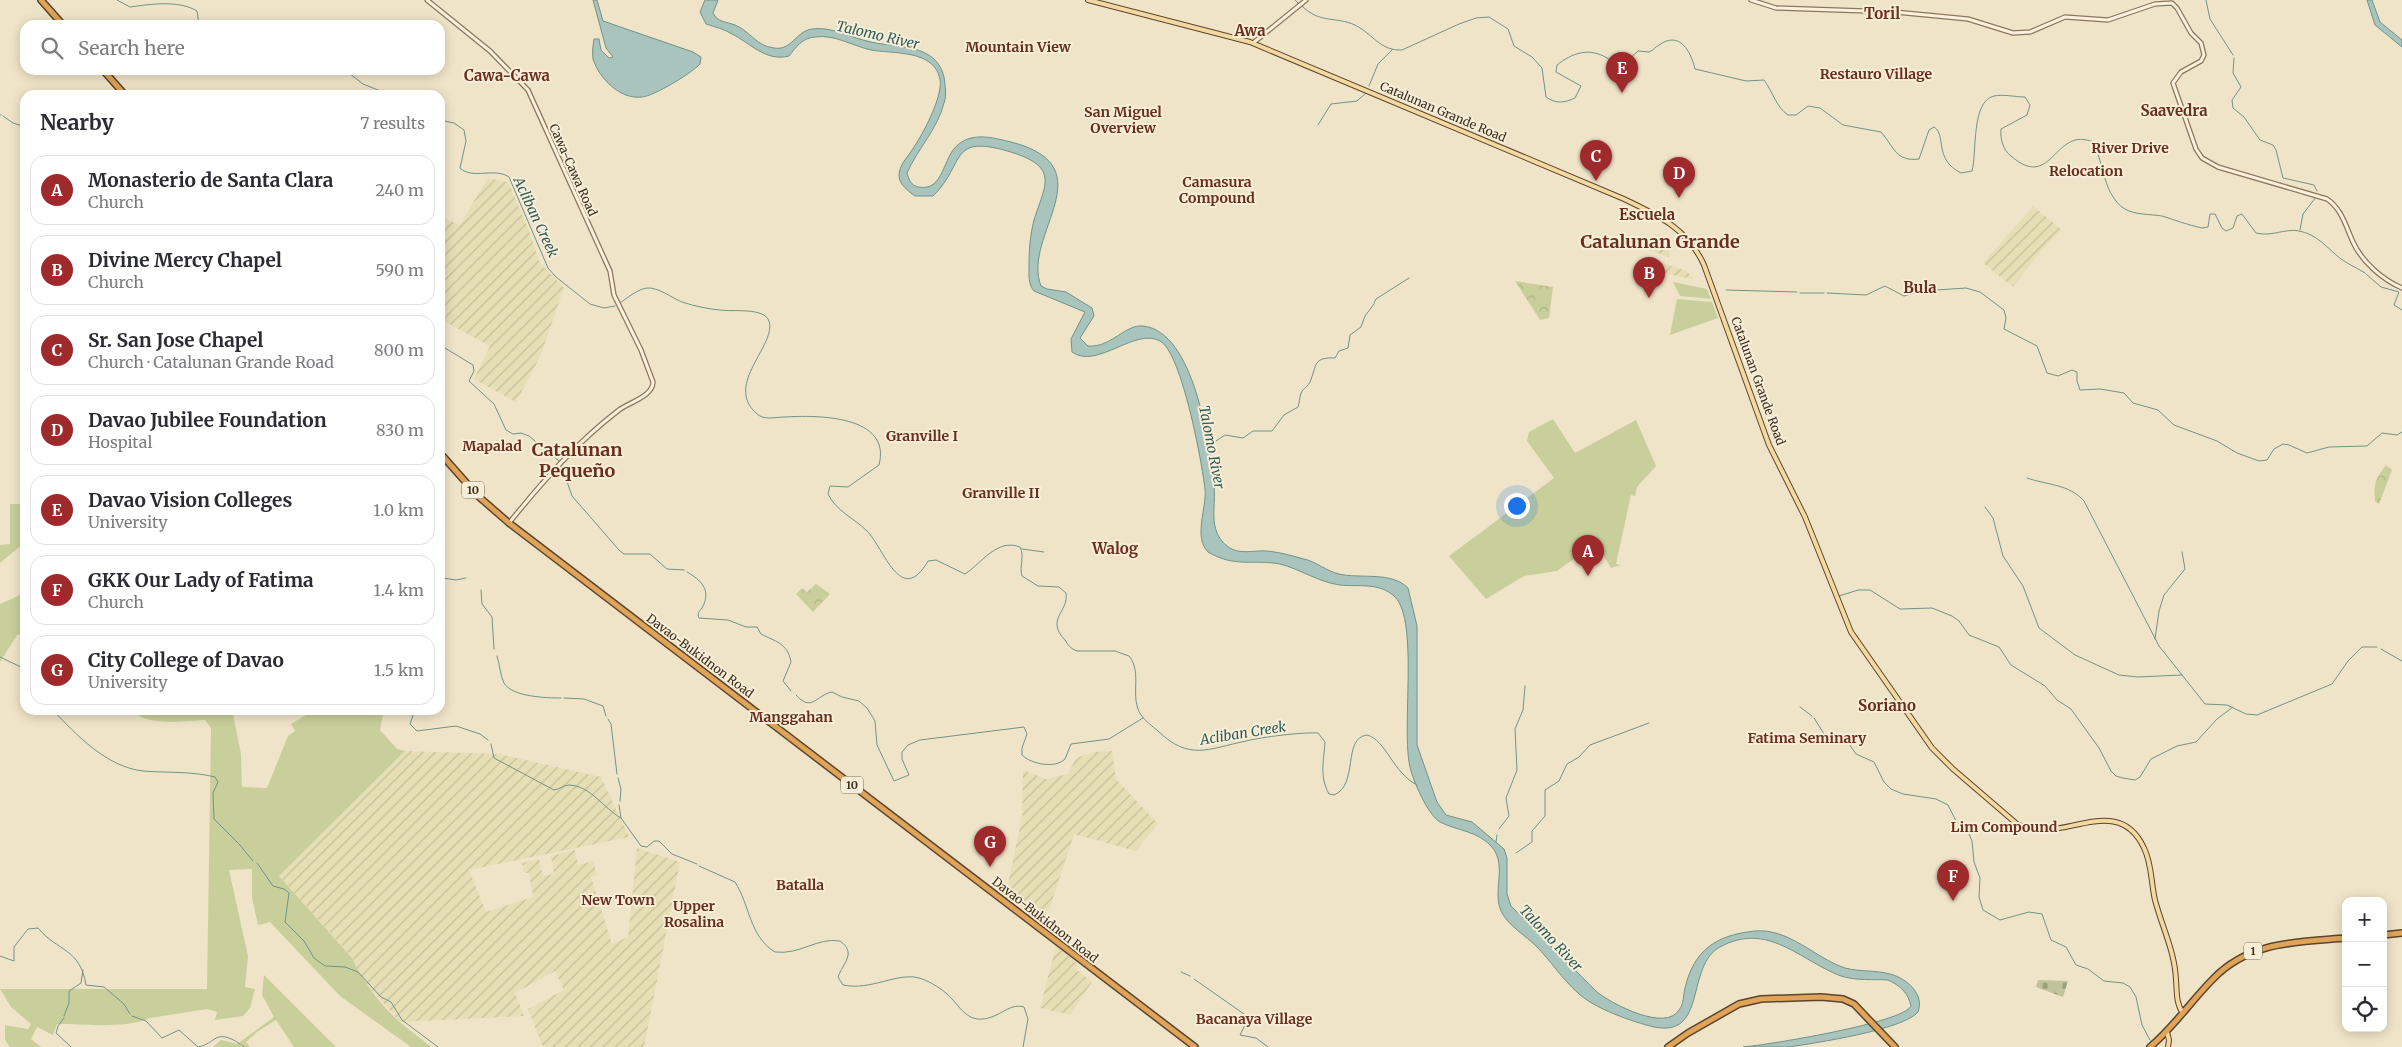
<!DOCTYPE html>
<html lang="en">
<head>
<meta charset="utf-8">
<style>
  body { margin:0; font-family:Merriweather,serif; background:#f7f7f7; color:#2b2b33 }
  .controls { position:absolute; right:15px; bottom:15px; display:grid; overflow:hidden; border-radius:10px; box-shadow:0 2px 12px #0003 }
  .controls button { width:45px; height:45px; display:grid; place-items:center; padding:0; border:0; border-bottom:1px solid #e1e1e2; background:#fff; color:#2b2b33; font:25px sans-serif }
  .you { position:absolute; left:1516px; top:505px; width:18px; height:18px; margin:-12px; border:4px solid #fff; border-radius:50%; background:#1a73e8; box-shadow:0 0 0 8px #1a73e833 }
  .badge { display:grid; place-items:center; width:32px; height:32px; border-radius:50%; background:#9e2a2b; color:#fff; font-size:16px; font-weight:700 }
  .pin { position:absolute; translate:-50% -41px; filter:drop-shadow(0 1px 2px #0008) }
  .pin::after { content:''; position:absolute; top:26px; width:18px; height:15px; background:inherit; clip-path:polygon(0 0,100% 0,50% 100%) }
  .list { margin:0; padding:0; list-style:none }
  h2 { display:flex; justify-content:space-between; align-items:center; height:65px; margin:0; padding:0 20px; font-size:21px }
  h2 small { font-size:16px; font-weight:400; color:#7c7c81 }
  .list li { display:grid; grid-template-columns:32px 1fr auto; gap:15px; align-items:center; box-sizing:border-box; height:70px; margin:0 10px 10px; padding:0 10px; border:1px solid #e1e1e2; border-radius:15px }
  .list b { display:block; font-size:19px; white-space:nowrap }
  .list p { margin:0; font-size:16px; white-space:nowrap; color:#7c7c81 }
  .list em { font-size:16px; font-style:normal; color:#7c7c81 }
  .icon { flex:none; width:28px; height:28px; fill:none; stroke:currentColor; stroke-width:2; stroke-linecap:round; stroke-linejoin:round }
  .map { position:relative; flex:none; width:2402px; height:1047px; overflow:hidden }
  .search { position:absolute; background:#fff; box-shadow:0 2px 12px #0003; left:20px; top:20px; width:425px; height:55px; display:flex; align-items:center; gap:12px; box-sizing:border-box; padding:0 18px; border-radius:15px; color:#7c7c81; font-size:19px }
  .panel { position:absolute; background:#fff; box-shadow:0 2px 12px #0003; left:20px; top:90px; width:425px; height:625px; border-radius:15px }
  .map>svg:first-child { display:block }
  .farmland { fill:url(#farmland-furrows) }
  .green { fill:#c9cf9b }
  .cemetery { fill:url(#cemetery-stones) }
  .park { fill:url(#park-crowns) }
  .water { fill:#a9c4bc; stroke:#6f938a }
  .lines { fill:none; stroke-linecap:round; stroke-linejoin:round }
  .stream { stroke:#6f938a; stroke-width:1 }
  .minor-casing { stroke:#8d765c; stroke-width:5.5 }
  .major-casing { stroke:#5b4430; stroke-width:6 }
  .highway-casing { stroke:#5b4430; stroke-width:8 }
  .minor { stroke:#faf1dc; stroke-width:3 }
  .major { stroke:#f3d9a0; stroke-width:4 }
  .highway { stroke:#e0a458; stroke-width:5 }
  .labels { text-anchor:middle; stroke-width:4; stroke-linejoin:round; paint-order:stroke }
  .shield { fill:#f7eed8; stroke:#756857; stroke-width:1 }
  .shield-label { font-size:11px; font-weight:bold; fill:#3d2e20 }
  .street-label { font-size:12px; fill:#3d2e20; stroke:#f7eed8 }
  .water-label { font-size:14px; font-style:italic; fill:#2f5d5a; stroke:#f7eed8 }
  .neighbourhood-label { font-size:14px; font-weight:bold; fill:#6b2e1e; stroke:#f7eed8 }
  .quarter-label { font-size:15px; font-weight:bold; fill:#6b2e1e; stroke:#f7eed8 }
  .district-label { font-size:18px; font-weight:bold; fill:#6b2e1e; stroke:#f7eed8 }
</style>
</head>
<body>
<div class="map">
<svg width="2402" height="1047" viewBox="0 0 2402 1047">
  <defs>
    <pattern id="farmland-furrows" width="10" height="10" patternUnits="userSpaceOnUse" patternTransform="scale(1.25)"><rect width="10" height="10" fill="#e6deb5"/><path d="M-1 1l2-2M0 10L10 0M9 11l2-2" fill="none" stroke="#c6bf9b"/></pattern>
    <pattern id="cemetery-stones" width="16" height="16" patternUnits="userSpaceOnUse" patternTransform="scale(1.25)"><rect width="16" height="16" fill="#bfc49a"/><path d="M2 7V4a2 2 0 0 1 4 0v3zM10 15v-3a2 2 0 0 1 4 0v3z" fill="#9ca07d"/></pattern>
    <pattern id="park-crowns" width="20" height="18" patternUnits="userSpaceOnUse" patternTransform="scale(1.25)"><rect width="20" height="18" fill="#c9cf9b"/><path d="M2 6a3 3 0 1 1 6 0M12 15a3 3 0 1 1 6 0" fill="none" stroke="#aeb285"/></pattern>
  </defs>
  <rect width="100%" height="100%" fill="#f0e4c8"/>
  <!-- farmland -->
  <path class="farmland" d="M488 178 508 182 528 228 540 263 564 288 540 357 516 402 474 379 490 346 440 319V216L460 225Z
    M2033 206 2062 230 2040 252 2013 287 1983 263Z
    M1659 234 1670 239 1669 257 1649 250 1650 247 1646 245 1648 239Z
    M1660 262 1687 271 1693 279 1657 272Z
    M405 751 499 754 601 777 629 837 469 870 486 912 533 897 529 873H524L522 863 539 859 543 876 554 874 551 856 575 850 578 865 593 861 597 875 591 877 612 944 628 937 637 848 680 862 644 1047H543L528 1009 564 990 555 971 515 993 524 1016 400 1022 359 975 353 958 279 876Z
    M1112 751 1116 779 1158 824 1136 851 1074 834 1050 908 1039 920 1006 894 1022 817 1023 770 1046 779 1068 774 1076 758 1094 752Z
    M1056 946 1078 964 1076 969 1092 982 1070 1015 1040 1008Z"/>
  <!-- green -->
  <path class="green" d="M1673 282 1707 289 1711 299 1680 296Z
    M1677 299 1712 302 1718 318 1670 335Z
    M1553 419 1575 453 1636 420 1656 466 1637 487 1635 496 1631 495 1616 564 1621 565 1611 568 1596 543 1557 571 1524 576 1486 599 1449 556 1554 478 1527 441 1529 432Z
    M10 504H25V542L0 563V545L10 544Z
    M25 593V632L17 635 0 662V604Z
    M133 710H236L233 714 241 754 242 787 267 788 288 736 295 731 291 724 314 710H384L380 730 397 749 405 751 279 876 353 959C360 978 383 1008 400 1022 410 1031 421 1038 431 1047H411L340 996 270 922 258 925 252 898V869L229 870 248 956 245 987 255 989 250 1008 243 1016 215 1020 217 1012 207 1009 150 1018C126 1029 83 1024 57 1024L53 1035 37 1027 31 1039 41 1047H10L5 1040V1025L28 1029 31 1024 11 1007 0 989H207L211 728 205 720C186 721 144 727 133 710Z
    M264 975 336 1047H294L276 1020 257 1032 246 1042 250 1047H213L221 1040 237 1044 274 1017 262 995Z"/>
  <!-- cemetery -->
  <path class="cemetery" d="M2038 980 2068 981 2063 997 2036 987Z"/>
  <!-- park -->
  <path class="park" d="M1515 281 1553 287 1549 318 1540 320Z
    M2386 465 2392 470 2379 504 2375 501C2373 484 2376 478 2386 465Z
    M816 584 830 594 813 612 796 594 802 588 807 592Z"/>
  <!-- water -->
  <path class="water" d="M593 0H597L603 21 693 52 701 57 700 64C692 73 654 96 642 97 620 100 599 78 593 59 592 53 593 45 594 39H599L601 50 609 58 613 57 606 48Z
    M705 0H718L713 13C717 22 727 22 735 25 750 31 756 46 774 48 792 51 796 31 812 29 832 26 851 38 871 42 897 48 936 43 944 77 945 85 947 95 944 103 938 128 917 150 907 173 909 180 911 185 918 187 945 192 942 156 959 144 974 132 994 138 1011 142 1108 167 1021 235 1041 286L1047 289 1066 292 1092 308 1094 316 1080 338 1088 346C1111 348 1125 324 1143 326 1194 331 1210 445 1214 486 1216 504 1209 526 1222 541 1235 557 1250 550 1267 551 1279 552 1293 556 1304 559 1317 562 1326 571 1339 574 1360 579 1391 571 1408 588L1417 626V745L1437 802 1446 815 1472 822 1504 849 1507 858V894L1511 906 1597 992C1612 1004 1665 1032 1679 1010 1684 1004 1683 996 1685 988 1694 950 1716 935 1755 931 1789 928 1815 958 1845 968 1860 972 1876 970 1890 974 1906 978 1925 994 1918 1012 1903 1030 1815 1043 1789 1047 1774 1047 1758 1047 1743 1047 1767 1045 1903 1023 1911 1006 1908 993 1901 986 1888 980 1873 979 1856 981 1841 976 1799 960 1768 921 1720 947 1685 966 1708 1038 1654 1027 1633 1022 1593 1008 1578 993 1562 979 1551 961 1536 946 1526 936 1509 926 1502 913 1491 892 1508 867 1492 847 1478 831 1458 831 1440 822 1428 815 1413 781 1410 767 1401 729 1419 621 1395 597 1380 582 1358 587 1340 585 1318 582 1300 569 1280 564 1253 559 1235 568 1208 552 1193 537 1207 508 1205 489 1202 463 1182 353 1160 341 1135 327 1097 370 1072 352L1071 339 1085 312 1034 291C1028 284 1029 275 1029 266 1029 251 1030 235 1034 220 1045 185 1059 168 1014 153 947 132 967 163 933 196H915C909 192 899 184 899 176 899 165 907 158 912 150 923 134 943 97 940 79 934 49 892 54 871 50 853 46 834 34 815 37 802 38 796 47 789 56 766 62 750 43 732 34 724 29 715 27 706 24L700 12Z
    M2367 0H2372L2380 22 2402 40V47L2375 25Z"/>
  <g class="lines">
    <!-- stream -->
    <path class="stream" d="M117 0 130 7C151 4 179 0 197 11L199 25
      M1295 0 1299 4
      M2206 0 2210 19 2233 55
      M1302 6C1320 24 1335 16 1355 25 1373 34 1380 51 1402 50L1459 24 1476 18 1489 17 1508 29 1514 46 1532 57 1542 68 1546 97C1556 104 1564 103 1575 98L1581 86 1556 72 1557 65C1572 53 1589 47 1607 58 1615 63 1616 68 1627 66L1629 59 1638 51 1649 52C1654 50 1655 47 1659 45 1680 30 1691 52 1695 69L1746 81 1764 80C1773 92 1776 107 1788 115H1796L1808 106 1820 108 1843 125 1881 132C1894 147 1896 162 1919 159L1929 130 1934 127C1947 135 1933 159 1961 173L1972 171C1977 153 1971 101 1994 96 2003 94 2016 97 2025 97L2030 105 2027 115 2001 129C2000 139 2003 150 2011 156 2050 190 2054 133 2086 140 2087 140 2092 141 2093 142 2098 146 2104 184 2112 195 2115 200 2119 206 2125 209 2135 215 2150 214 2162 216 2175 220 2188 225 2202 228L2208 227 2210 214H2215L2222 228 2226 231 2233 228 2237 216 2242 214 2256 233C2273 237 2285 228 2299 231 2317 234 2327 248 2341 259 2348 264 2357 268 2365 273
      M2234 58 2233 73 2241 87 2232 100 2233 108 2244 117 2260 140 2273 145 2276 150 2283 178 2314 185 2317 191
      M345 70 363 84 383 92 386 95
      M1369 86 1378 64 1392 50
      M0 115H1
      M3 116 13 123 25 127
      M440 120 454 123 464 130 466 141 460 168C473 180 494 167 509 177L548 268 556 277 590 304 604 308 615 306
      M1318 125 1331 104 1357 101 1366 93
      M2300 230 2303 214 2316 197
      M2366 274 2381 287 2399 292 2394 305 2402 310
      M1726 290 1797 292
      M1800 293H1824
      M1827 293 1866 295 1885 286 1904 296 1921 291 1966 288 1980 292 2004 310 2006 318 2004 329 2037 346 2047 373 2058 376 2072 370 2077 372V381L2080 390 2100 389 2124 393 2133 403 2158 410 2174 425 2217 441 2237 453 2259 461 2267 460 2274 449 2283 444 2289 445 2307 453 2329 447 2367 446 2382 433 2397 435 2402 432
      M620 303C627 298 638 289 647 288 658 287 672 298 682 302 694 306 708 309 720 310 732 312 764 307 769 321 777 345 724 384 756 413 764 421 774 417 785 417 817 415 892 415 879 465L848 487 830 486 828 494C836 511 854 518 867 531 884 548 901 608 928 561L936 560 965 574C982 563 997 538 1020 547 1025 556 1019 566 1022 576L1038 586 1059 587 1066 593C1069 612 1045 619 1065 640 1068 645 1071 649 1077 651H1115L1129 656C1143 673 1129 697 1141 715 1145 721 1152 726 1158 731 1189 761 1208 749 1246 741 1262 737 1302 732 1318 733L1325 742C1324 760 1319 776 1329 794L1334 795C1359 785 1342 738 1367 735 1386 740 1393 773 1417 785
      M1374 303 1376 299 1409 278
      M440 345 473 365 474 371 469 381 494 404 506 430 513 434 521 433 529 436 559 461
      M1207 447 1225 435 1243 438 1253 431H1272L1284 415 1298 407C1300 402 1299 396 1302 391 1305 388 1308 386 1310 382 1317 365 1313 357 1335 358L1339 351 1348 348 1350 335 1361 327 1365 316 1374 304
      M561 464 572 496 619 550 624 554H650L667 569 684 570
      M2027 478C2047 485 2069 484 2084 501L2159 646 2205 704 2227 705 2246 714 2257 715 2332 684 2348 661 2362 647H2377
      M1985 507 1993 518 2003 556 2023 586 2039 628 2075 655 2119 675 2138 677 2182 675
      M1022 549 1044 552
      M440 567 443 578 456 580 466 578
      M687 572C701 580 712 590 702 608 699 612 697 613 699 618L728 620 746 627H757L761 634C774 641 788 643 791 662L783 681 791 691
      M481 590 482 604 492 617 494 649
      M1839 596 1858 590H1870L1900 609 1932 608 1952 616 1959 621 1969 635 1999 647 2011 665 2045 686 2057 700 2071 709 2099 748 2111 771 2116 776 2123 778 2135 780 2140 777 2151 759 2177 746 2196 742 2217 719 2233 707
      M2155 639 2159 611 2164 595 2185 569 2182 552
      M2381 649 2402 661
      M497 656C500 665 500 675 504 683 512 697 547 698 561 698
      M0 657 25 669
      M796 695C812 713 816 695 832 692L842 697 859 701 867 708 875 721 877 745 894 781 909 775 902 759V752L908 745 920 740 1024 727 1027 734 1022 748V755C1031 764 1055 769 1065 759L1071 744 1109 739 1143 718
      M564 698 584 699 603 706 606 716
      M1800 707 1812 716
      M53 710C76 735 107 767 143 771 167 773 191 771 215 777L218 782 213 793 214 819 238 843
      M415 710 410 724 417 731 456 726 480 734 488 740
      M1814 718 1826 737 1847 741 1856 754 1874 762 1884 782 1891 789 1903 794 1936 799 1948 805 1956 821 1969 834 1972 841 1974 862 1980 878 1979 897 1983 910 2000 920 2029 912 2042 914 2051 940 2066 947 2076 965 2088 969 2104 981 2123 983 2130 987 2136 997 2142 1025 2150 1040
      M608 719 611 724 617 774
      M491 744 494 758 554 790C560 789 564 785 569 785 591 786 603 808 621 818
      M618 778 621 789 620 801
      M619 805 621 818 641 846 647 847 654 841H659L672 854 697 864
      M1499 829 1509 816 1506 798 1517 770 1515 729 1523 710 1525 686
      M1496 842 1497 835
      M239 844 253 861
      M1516 853 1532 842V831L1545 816V790L1559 781 1567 764 1579 757 1590 745 1649 723
      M257 863 273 886 284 889 289 893 285 922 304 941 314 958 325 966 345 967 358 972 381 997 391 1002 402 1020 438 1047
      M699 866 735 882C750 905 749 936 775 952 801 955 817 937 840 941 857 953 843 963 838 977L843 985C871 991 897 972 919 978 929 981 937 986 946 993 956 1001 963 1017 977 1019 998 1021 1008 1002 1024 1007L1028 1019 1023 1047
      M0 956 14 961V947L28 929 38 928C58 952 80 948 86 985L104 987 124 1004 130 1014
      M1181 972 1190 976
      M1194 979 1244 1014 1245 1020
      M64 1016 69 1003V991L81 983 83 970
      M132 1016 146 1021 162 1038 179 1030 198 1047C216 1044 215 1027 240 1044
      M64 1018 58 1026 56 1033 71 1047
      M1245 1021 1246 1022
      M1245 1025 1240 1035 1256 1038 1268 1047
      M242 1045 244 1047"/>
    <!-- minor casing -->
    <g class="minor-casing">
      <path id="minor" d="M427 0 490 51 528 90 610 271 614 295 641 350 653 382C653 396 630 402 619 410 576 443 543 481 509 523
        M1751 0 1776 8 1895 12 1968 19 2013 33 2030 32 2065 17 2108 20 2155 4 2172 3 2177 8 2191 33 2201 43 2204 55 2201 61 2181 72 2173 83 2196 149 2202 158 2218 167 2327 199C2342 209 2346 227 2353 242 2362 262 2383 280 2402 288
        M1253 43 1306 0"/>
    </g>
    <!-- major casing -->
    <g class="major-casing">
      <path id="major" d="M1088 0 1250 42 1624 199C1658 215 1688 229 1704 265L1769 445 1805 517 1851 632 1932 748 1953 769 2017 824C2057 848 2117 789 2144 848 2152 864 2151 883 2155 900 2162 927 2175 952 2176 980 2177 992 2176 1004 2183 1013
        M2167 1032 2169 1040 2168 1047"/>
    </g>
    <!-- highway casing -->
    <g class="highway-casing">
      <path id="highway" d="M41 0 63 25
        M103 70 125 95
        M440 453 478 496 509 523 1195 1047
        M2383 935 2402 933
        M1668 1047 1688 1033 1739 1004 1761 999 1821 997 1843 999 1854 1004 1895 1047
        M2150 1047C2174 1027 2191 1001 2213 979 2249 941 2298 942 2346 938"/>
    </g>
    <!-- minor -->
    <use href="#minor" class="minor"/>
    <!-- major -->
    <use href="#major" class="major"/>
    <!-- highway -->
    <use href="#highway" class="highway"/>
  </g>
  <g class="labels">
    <!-- shield labels -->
    <g class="shield">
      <rect x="462" y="481.5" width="22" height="17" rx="4"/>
      <rect x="841" y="776.5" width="22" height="17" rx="4"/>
      <rect x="2244" y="942.5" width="18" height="17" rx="4"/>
    </g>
    <g class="shield-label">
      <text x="473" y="494">10</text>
      <text x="852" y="789">10</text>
      <text x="2253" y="955">1</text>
    </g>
    <!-- street labels -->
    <g class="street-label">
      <text transform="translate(1443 112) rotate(23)" y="4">Catalunan Grande Road</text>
      <text transform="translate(573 170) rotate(66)" y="4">Cawa-Cawa Road</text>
      <text transform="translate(1758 381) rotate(70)" y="4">Catalunan Grande Road</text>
      <text transform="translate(700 656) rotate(37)" y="4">Davao-Bukidnon Road</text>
      <text transform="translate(1045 920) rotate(38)" y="4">Davao-Bukidnon Road</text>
    </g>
    <!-- water labels -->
    <g class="water-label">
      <text transform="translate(878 35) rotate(13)" y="5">Talomo River</text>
      <text transform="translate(536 217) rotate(65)" y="5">Acliban Creek</text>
      <text transform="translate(1212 447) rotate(79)" y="5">Talomo River</text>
      <text transform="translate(1243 733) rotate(-9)" y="5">Acliban Creek</text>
      <text transform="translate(1551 938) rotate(47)" y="5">Talomo River</text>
    </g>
    <!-- neighbourhood labels -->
    <g class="neighbourhood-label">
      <text x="1018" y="52">Mountain View</text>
      <text x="1876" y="79">Restauro Village</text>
      <text x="1123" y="117">San Miguel<tspan x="1123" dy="16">Overview</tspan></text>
      <text x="2130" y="153">River Drive</text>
      <text x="2086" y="176">Relocation</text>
      <text x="1217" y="187">Camasura<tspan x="1217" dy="16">Compound</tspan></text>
      <text x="922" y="441">Granville I</text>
      <text x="492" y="451">Mapalad</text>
      <text x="1001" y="498">Granville II</text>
      <text x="791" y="722">Manggahan</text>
      <text x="1807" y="743">Fatima Seminary</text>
      <text x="2004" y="832">Lim Compound</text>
      <text x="800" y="890">Batalla</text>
      <text x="618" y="905">New Town</text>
      <text x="694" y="911">Upper<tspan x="694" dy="16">Rosalina</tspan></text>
      <text x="1254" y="1024">Bacanaya Village</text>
    </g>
    <!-- quarter labels -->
    <g class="quarter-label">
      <text x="1882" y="19">Toril</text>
      <text x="1250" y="36">Awa</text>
      <text x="507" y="81">Cawa-Cawa</text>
      <text x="2174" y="116">Saavedra</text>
      <text x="1647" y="220">Escuela</text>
      <text x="1920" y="293">Bula</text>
      <text x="1115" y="554">Walog</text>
      <text x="1887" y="711">Soriano</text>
    </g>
    <!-- district labels -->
    <g class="district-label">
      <text x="1660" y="248">Catalunan Grande</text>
      <text x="577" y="456">Catalunan<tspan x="577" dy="21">Pequeño</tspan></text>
    </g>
  </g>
</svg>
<div class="controls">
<button>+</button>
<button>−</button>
<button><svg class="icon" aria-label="locate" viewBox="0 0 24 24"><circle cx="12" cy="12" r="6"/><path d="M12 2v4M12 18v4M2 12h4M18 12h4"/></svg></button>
</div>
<div class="you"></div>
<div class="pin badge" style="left:1588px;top:576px">A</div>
<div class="pin badge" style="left:1649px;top:298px">B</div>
<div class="pin badge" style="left:1596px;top:181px">C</div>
<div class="pin badge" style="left:1679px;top:198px">D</div>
<div class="pin badge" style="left:1622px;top:93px">E</div>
<div class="pin badge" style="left:1953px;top:901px">F</div>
<div class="pin badge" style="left:990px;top:867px">G</div>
<div class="search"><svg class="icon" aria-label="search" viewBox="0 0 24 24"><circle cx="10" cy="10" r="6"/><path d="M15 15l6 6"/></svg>Search here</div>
<section class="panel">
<h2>Nearby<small>7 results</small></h2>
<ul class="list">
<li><span class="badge">A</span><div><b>Monasterio de Santa Clara</b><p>Church</p></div><em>240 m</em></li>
<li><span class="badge">B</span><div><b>Divine Mercy Chapel</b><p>Church</p></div><em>590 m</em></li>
<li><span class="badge">C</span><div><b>Sr. San Jose Chapel</b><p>Church · Catalunan Grande Road</p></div><em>800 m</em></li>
<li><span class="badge">D</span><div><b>Davao Jubilee Foundation</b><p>Hospital</p></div><em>830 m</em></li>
<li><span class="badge">E</span><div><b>Davao Vision Colleges</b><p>University</p></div><em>1.0 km</em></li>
<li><span class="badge">F</span><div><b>GKK Our Lady of Fatima</b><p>Church</p></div><em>1.4 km</em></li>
<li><span class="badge">G</span><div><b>City College of Davao</b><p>University</p></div><em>1.5 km</em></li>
</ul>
</section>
</div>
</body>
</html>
